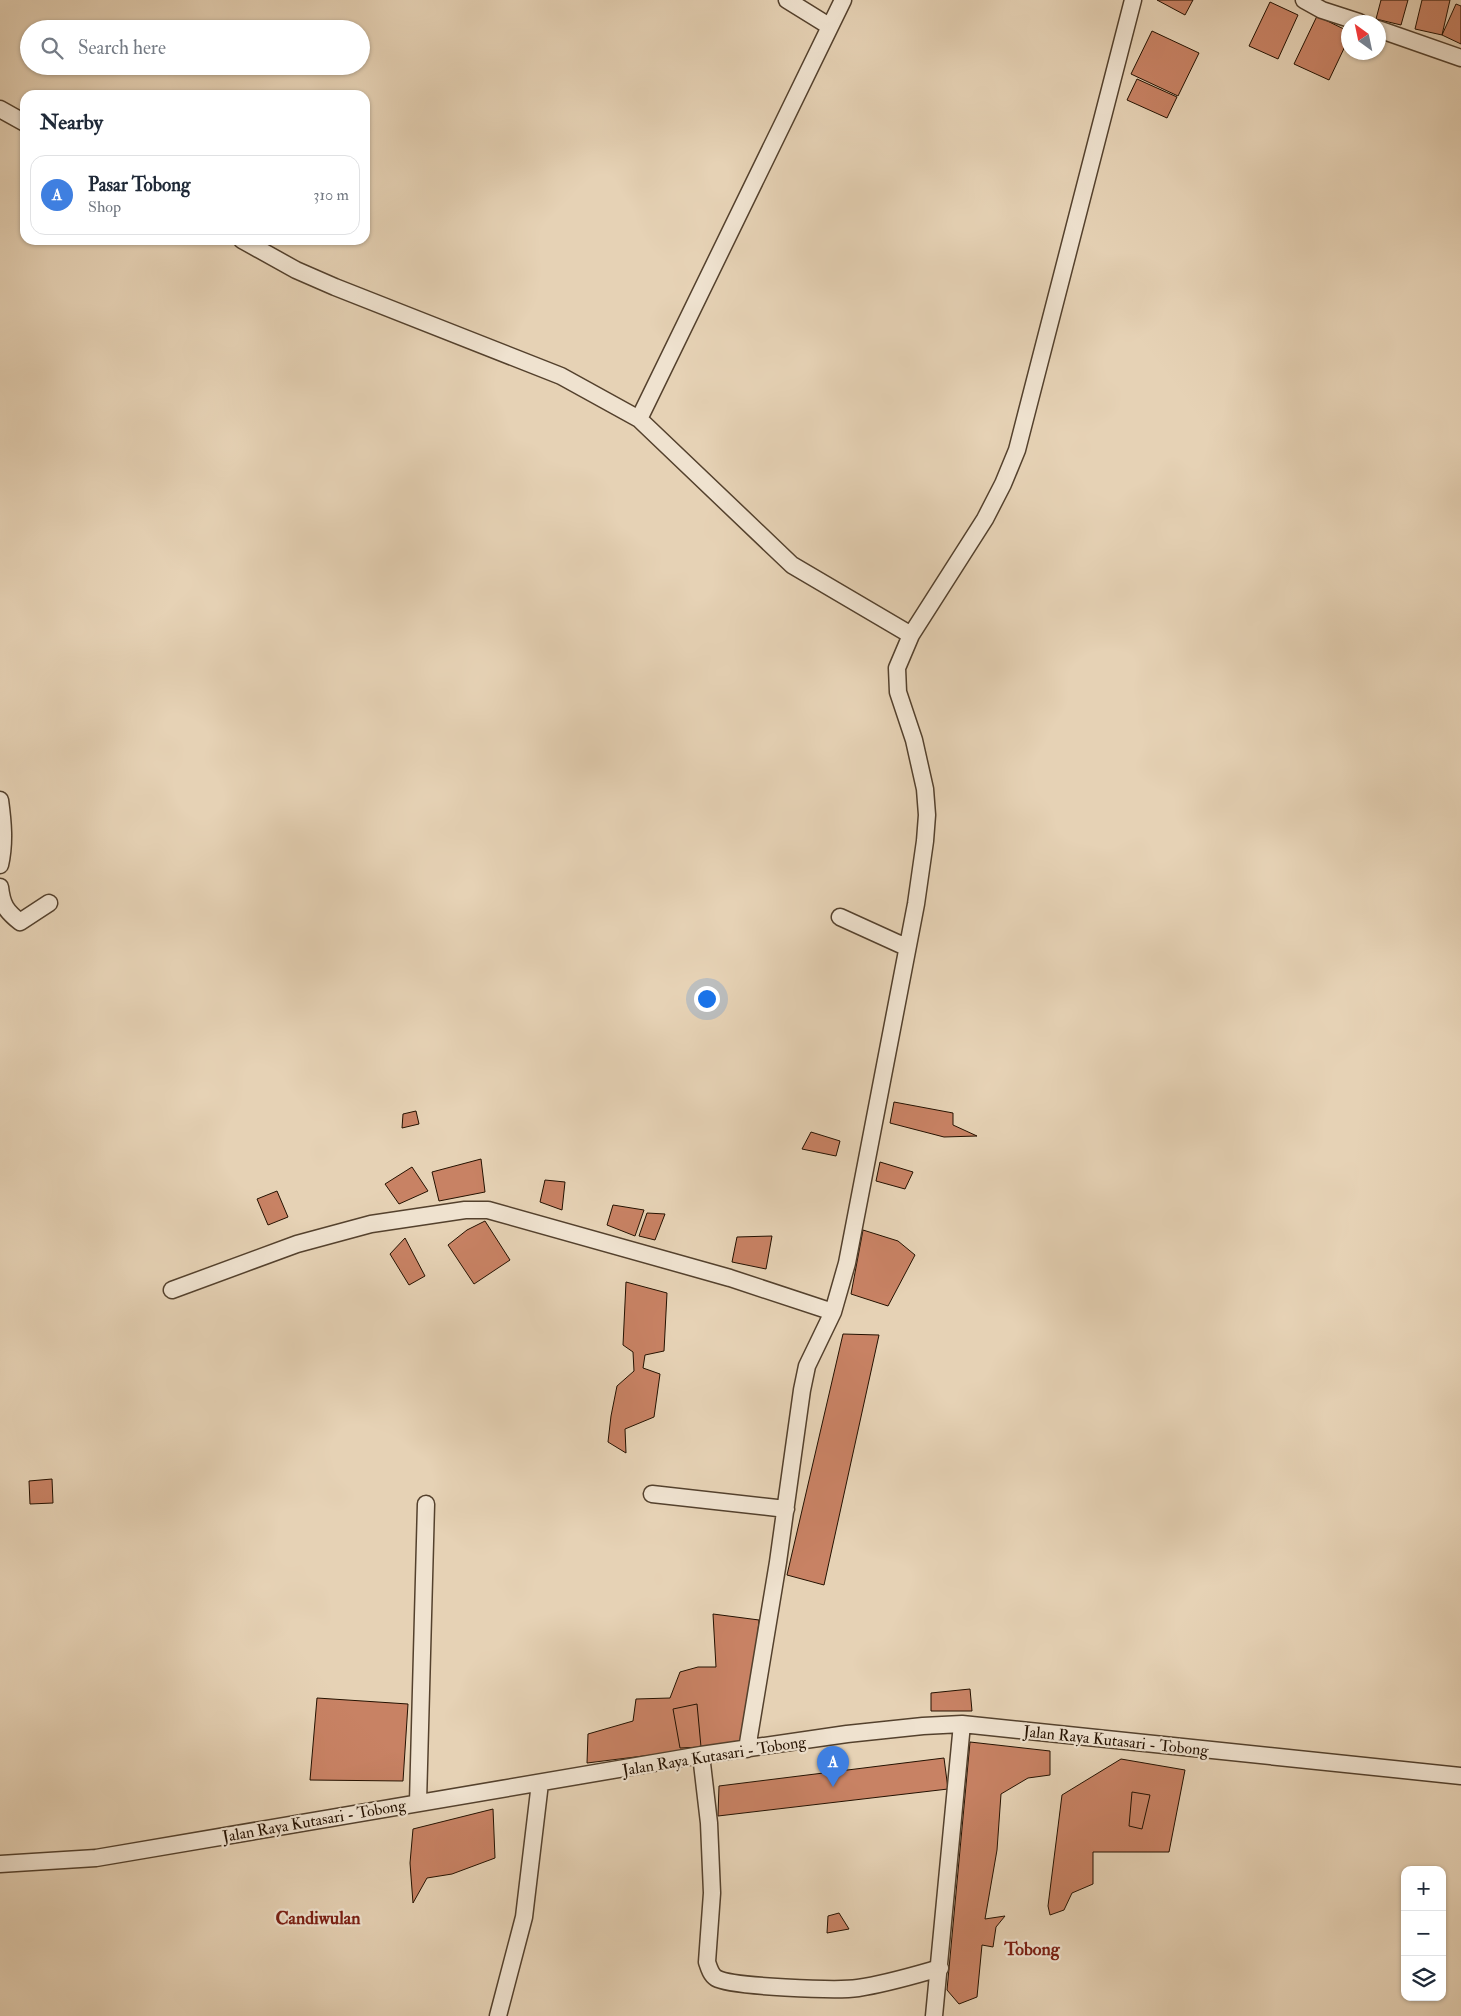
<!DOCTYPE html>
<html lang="en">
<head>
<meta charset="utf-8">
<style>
  body { margin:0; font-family:"IM FELL Double Pica",serif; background:#f6f6f7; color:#1f2937 }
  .controls { position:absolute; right:15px; bottom:15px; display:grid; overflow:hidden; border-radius:10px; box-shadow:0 1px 4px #0004 }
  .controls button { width:45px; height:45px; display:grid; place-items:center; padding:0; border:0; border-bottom:1px solid #e0e1e3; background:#fff; color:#1f2937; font:25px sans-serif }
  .compass { position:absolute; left:1341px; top:15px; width:45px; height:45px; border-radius:50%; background:#fff; box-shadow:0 1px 4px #0004; rotate:327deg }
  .you { position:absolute; left:706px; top:998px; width:18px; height:18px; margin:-12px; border:4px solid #fff; border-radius:50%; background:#1a73e8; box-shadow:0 0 0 8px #1a73e833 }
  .badge { display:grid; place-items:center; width:32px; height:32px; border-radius:50%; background:#0b8043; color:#fff; font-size:16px; font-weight:700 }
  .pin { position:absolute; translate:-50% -41px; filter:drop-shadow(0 1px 2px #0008) }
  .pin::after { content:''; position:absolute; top:26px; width:18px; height:15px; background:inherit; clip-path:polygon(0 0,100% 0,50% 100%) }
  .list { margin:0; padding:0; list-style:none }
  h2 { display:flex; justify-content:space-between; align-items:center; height:65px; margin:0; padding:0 20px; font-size:21px }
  h2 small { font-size:16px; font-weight:400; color:#747a83 }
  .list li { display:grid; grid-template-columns:32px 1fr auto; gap:15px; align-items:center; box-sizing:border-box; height:80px; margin:0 10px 10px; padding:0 10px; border:1px solid #e0e1e3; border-radius:15px }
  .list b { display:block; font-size:19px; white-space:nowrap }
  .list p { margin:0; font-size:16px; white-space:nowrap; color:#747a83 }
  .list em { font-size:16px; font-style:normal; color:#747a83 }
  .icon { flex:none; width:28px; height:28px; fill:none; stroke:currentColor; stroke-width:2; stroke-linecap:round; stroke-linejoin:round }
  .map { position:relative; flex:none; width:1461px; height:2016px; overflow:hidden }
  .search { position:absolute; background:#fff; box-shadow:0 1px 4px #0004; left:20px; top:20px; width:350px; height:55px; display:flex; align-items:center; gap:12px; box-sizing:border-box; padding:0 18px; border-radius:28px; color:#747a83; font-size:19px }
  .panel { position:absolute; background:#fff; box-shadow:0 1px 4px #0004; left:20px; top:90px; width:350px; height:155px; border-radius:15px }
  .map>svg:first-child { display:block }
  .building { fill:#c88264; stroke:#241100 }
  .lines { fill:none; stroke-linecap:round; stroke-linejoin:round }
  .minor-casing { stroke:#54412d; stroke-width:19 }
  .minor { stroke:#efe2cf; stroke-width:16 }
  .labels { text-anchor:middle; stroke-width:4.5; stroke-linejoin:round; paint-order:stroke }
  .street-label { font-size:16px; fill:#241100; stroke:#efe2cf }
  .neighbourhood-label { font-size:18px; font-weight:bold; fill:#7a1f14; stroke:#efe2cf }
</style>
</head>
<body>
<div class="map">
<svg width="1461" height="2016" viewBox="0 0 1461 2016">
  <rect width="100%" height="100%" fill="#e6d2b5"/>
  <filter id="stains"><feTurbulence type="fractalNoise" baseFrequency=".004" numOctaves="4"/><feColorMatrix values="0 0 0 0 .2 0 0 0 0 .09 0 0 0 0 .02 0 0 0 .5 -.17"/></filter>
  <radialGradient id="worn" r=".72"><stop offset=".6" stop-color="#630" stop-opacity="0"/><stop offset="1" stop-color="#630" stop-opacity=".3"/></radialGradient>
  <!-- building -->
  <path class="building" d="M1157 0H1193L1185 15Z
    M1381 0H1408L1401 25 1376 19Z
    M1422 0H1450L1442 35 1415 29Z
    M1270 2 1298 15 1278 59 1249 46Z
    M1456 4 1461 6V44L1442 35Z
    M1317 16 1348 31V40L1329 80 1294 64Z
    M1152 31 1199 53 1178 96 1131 74Z
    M1137 79 1177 97 1167 118 1127 100Z
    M894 1102 953 1113V1125L977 1136 944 1137 890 1123Z
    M416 1111 419 1124 402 1128 403 1114Z
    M811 1132 840 1141 836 1156 802 1149Z
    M481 1159 485 1192 439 1201 432 1172Z
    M880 1162 913 1172 905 1189 876 1181Z
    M412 1167 428 1191 399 1204 385 1184Z
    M545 1180 565 1182 562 1210 540 1202Z
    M277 1191 288 1217 268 1225 257 1199Z
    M613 1205 644 1210 635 1236 607 1225Z
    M647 1213 665 1214 655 1240 639 1236Z
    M485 1221 510 1260 474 1284 448 1245 467 1230Z
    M863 1230 898 1241 915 1255 888 1306 851 1294Z
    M772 1236 766 1269 732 1262 737 1237Z
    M405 1238 425 1276 409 1285 390 1254Z
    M626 1282 667 1293 664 1351 645 1355 643 1368 660 1374 654 1417 625 1429 626 1453 608 1442 611 1416 617 1386 634 1371 633 1352 623 1345Z
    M843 1334 879 1335 824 1585 787 1575Z
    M52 1479 53 1503 30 1504 29 1481Z
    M713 1614 759 1620 748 1743 587 1763 588 1734 633 1721 636 1699 670 1698 680 1672 698 1667H716Z
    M970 1689 972 1711H931V1693Z
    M317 1698 408 1704 403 1781 310 1780Z
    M697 1704 701 1747 680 1748 673 1709Z
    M970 1742 1050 1751V1775L1028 1778 1001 1794 997 1850 985 1919 1005 1916 996 1927 993 1947 982 1945 977 1997 959 2004 947 1990Z
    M944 1758 948 1789 718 1816 719 1786Z
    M1121 1759 1185 1770 1169 1852H1093V1884L1072 1893 1064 1910 1050 1915 1048 1906 1062 1795Z
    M1132 1792 1150 1795 1142 1829 1129 1826Z
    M493 1809 495 1858 452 1874 427 1878 413 1903 410 1863 413 1829Z
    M839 1913 849 1929 827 1933 828 1916Z"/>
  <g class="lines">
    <!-- minor casing -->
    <g class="minor-casing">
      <path id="minor" d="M787 0 829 26
        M1304 0 1322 10 1359 22
        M1378 29 1461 58
        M0 109 25 123
        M242 240 296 270 335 287 561 376 639 419 792 565 911 635
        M639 419 843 0
        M0 800C3 822 5 843 0 865
        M0 887C2 905 6 911 20 922L49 903
        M840 917 906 947
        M172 1290 297 1244 371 1224 465 1210H488L730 1278 833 1312
        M652 1494 786 1509
        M747 1749 778 1562 802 1390 807 1366 833 1312 847 1263 916 904 925 841 927 815 925 789 914 740 898 692 897 668 911 635 985 519 1003 484 1017 450 1133 0
        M701 1755 709 1823 712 1893 707 1962C709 1968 711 1975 716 1978 731 1987 838 1991 858 1988 886 1984 912 1976 940 1968
        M418 1802 426 1504
        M0 1864 96 1858 701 1755 847 1734 923 1726 962 1724 1461 1776
        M498 2016 524 1917 540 1783
        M934 2016 962 1724"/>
    </g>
    <!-- minor -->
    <use href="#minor" class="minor"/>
  </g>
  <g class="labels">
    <!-- street labels -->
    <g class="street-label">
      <text transform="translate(1116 1740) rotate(6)" y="6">Jalan Raya Kutasari - Tobong</text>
      <text transform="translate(714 1755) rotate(-9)" y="6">Jalan Raya Kutasari - Tobong</text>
      <text transform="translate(314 1820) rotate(-10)" y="6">Jalan Raya Kutasari - Tobong</text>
    </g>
    <!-- neighbourhood labels -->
    <g class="neighbourhood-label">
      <text x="318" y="1924">Candiwulan</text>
      <text x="1032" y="1955">Tobong</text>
    </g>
  </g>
  <rect width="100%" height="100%" filter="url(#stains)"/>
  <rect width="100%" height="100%" fill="url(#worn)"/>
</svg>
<div class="controls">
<button>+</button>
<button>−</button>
<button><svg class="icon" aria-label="layers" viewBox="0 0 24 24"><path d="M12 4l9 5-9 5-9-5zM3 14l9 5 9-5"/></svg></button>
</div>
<svg class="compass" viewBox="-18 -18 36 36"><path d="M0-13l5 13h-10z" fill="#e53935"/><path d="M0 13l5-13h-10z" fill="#747a83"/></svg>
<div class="you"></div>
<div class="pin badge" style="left:833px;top:1787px;background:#3f7fe0">A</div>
<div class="search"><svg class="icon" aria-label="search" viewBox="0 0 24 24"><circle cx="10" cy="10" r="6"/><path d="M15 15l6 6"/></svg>Search here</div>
<section class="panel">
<h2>Nearby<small></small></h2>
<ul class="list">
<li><span class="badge" style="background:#3f7fe0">A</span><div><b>Pasar Tobong</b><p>Shop</p></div><em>310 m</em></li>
</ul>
</section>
</div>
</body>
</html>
